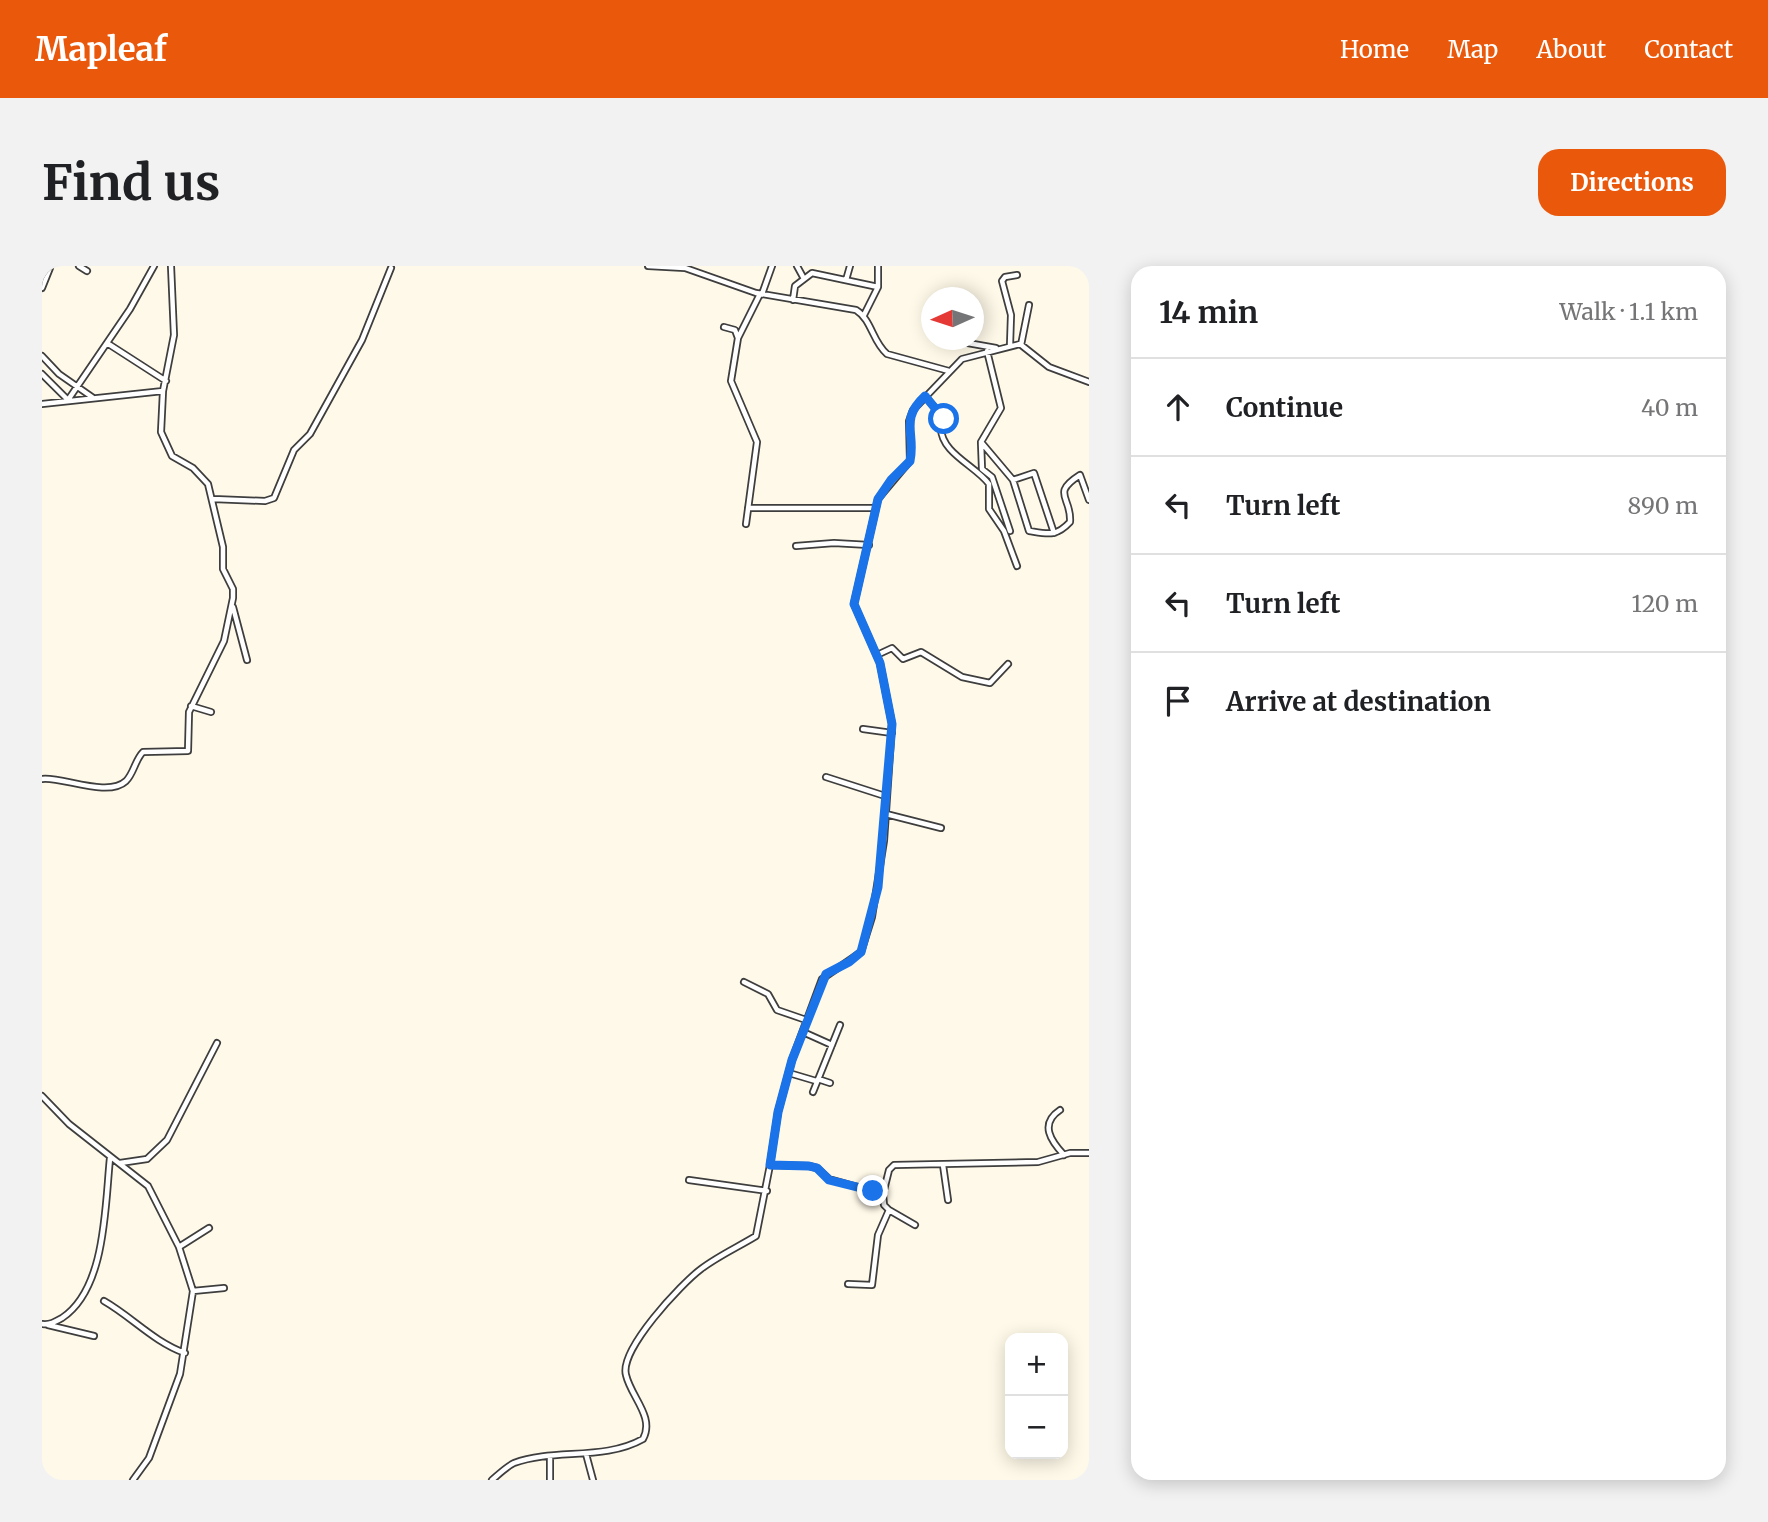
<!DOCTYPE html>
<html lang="en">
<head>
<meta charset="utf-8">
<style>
  body { margin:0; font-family:Merriweather,serif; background:#f2f2f2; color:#202124 }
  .controls { position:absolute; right:21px; bottom:21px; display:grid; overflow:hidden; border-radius:14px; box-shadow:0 4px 18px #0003 }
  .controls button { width:63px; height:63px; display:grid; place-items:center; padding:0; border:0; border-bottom:2px solid #e0e0e0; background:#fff; color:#202124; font:35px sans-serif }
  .compass { position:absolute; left:879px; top:21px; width:63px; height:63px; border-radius:50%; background:#fff; box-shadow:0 4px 18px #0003; rotate:267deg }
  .stop { position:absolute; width:21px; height:21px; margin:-16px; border:5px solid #1a73e8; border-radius:50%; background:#fff }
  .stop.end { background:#1a73e8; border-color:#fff; box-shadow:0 2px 7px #0008 }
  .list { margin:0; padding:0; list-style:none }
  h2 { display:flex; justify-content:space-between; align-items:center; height:91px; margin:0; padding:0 28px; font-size:30px }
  h2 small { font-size:23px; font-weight:400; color:#757577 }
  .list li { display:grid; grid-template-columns:46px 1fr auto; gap:21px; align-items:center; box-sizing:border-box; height:98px; padding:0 28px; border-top:2px solid #e0e0e0 }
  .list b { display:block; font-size:26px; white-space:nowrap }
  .list em { font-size:23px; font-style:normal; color:#757577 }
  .icon { flex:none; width:38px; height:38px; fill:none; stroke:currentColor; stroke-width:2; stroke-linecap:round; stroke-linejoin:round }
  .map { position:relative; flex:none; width:1047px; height:1214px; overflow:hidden; border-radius:21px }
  header { display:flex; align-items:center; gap:42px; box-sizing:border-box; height:98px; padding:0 35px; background:#ea580c; color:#fff }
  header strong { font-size:33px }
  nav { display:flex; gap:38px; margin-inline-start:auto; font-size:24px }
  .intro { display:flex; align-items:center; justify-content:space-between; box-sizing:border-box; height:168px; padding:0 42px }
  h1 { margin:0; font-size:49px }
  .button { padding:18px 32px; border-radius:21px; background:#ea580c; color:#fff; font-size:24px; font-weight:700 }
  main { display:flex; gap:42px; padding:0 42px }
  aside { flex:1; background:#fff; border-radius:21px; box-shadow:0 4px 18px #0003 }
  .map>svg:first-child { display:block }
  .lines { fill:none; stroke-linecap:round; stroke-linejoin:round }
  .street-casing { stroke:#3e3e3e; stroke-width:8 }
  .street { stroke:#fff; stroke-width:4.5 }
  .route { stroke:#1a73e8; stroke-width:9 }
</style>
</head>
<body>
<header>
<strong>Mapleaf</strong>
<nav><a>Home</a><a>Map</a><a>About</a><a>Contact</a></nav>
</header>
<div class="intro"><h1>Find us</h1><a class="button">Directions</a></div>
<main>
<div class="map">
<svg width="1047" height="1214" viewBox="0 0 1047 1214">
  <rect width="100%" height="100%" fill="#fff9e9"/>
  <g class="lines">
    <!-- street casing -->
    <g class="street-casing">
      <path id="street" d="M37 0 45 5
        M606 0 643 2 714 27 814 44C830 54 830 75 845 88L907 105
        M755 0 761 11
        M804 14 808 0
        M0 22 8 2
        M720 28 730 0
        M751 34 753 20 770 7 836 21
        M822 49 836 21V0
        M682 61 693 64 696 72 718 28
        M696 72 689 115 715 176 704 258
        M920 76 954 82
        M65 77 124 115
        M968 79 969 49 960 15 963 11 975 9
        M979 79 987 39
        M945 85 959 142 939 176 971 214 987 265C1006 268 1014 271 1028 256 1030 231 1008 228 1038 209L1047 234
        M0 90 17 108 50 131
        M0 108 26 134 88 43 112 0
        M1047 116 1007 101 978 78 920 93 871 144 867 155 868 195 836 233 812 338 838 397 850 458 842 575 830 651 819 686 780 713 750 794 736 846 728 899 767 900 775 902 787 913 841 928 847 904 852 899 996 896 1028 887H1047
        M883 130 904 155 899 162C899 187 934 200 947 218V243L962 265 975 300
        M0 138 121 125
        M939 177 940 203 950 211 968 265
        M971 214 992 207 1012 267
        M171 233 223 235 232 232 252 184 268 168 320 74 349 2
        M706 242H832
        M754 280 792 277 827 279
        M191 341 205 394
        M835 389 850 382 861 393 879 386 920 411 948 417 966 398
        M149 440 169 446
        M821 463 850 467
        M784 511 843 530
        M0 513C19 510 66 532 84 515 92 507 93 494 101 486L146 485 147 446 182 375 191 332V323L181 303V281L166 218 151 202 130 190 119 166 121 125 132 69 129 0
        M844 548 899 562
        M702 716 726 728 735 744 764 754
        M761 766 790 779
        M747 807 774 815
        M776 813 788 817
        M771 826 798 759
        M0 830 27 858 106 920 137 981 151 1025 138 1108 107 1192 91 1214
        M1018 844C997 858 1009 875 1022 889
        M78 897 105 893 125 874 175 777
        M901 899 906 934
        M647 914 725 925
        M847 944 873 959
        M137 981 167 962
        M806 1018 830 1019 836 969 847 944 842 939 841 928
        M151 1025 182 1022
        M62 1035C90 1051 112 1076 143 1087
        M0 1058C8 1059 13 1056 20 1052 64 1023 63 940 68 892
        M6 1059 52 1070
        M544 1188 551 1214
        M508 1192V1214
        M450 1214C457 1208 464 1201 472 1197 512 1182 562 1195 601 1173 613 1151 589 1131 584 1109 577 1084 639 1018 659 1003 676 990 696 981 714 970L728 899"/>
    </g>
    <!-- street -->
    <use href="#street" class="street"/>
  </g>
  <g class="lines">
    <!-- route -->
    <path class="route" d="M831 925 787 914 775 902 767 900 728 899 736 846 750 794 784 708 807 696 819 686 836 621 850 458 838 397 812 338 836 233 849 214 868 195C874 167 857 154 883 130L902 153"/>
  </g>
</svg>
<div class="controls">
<button>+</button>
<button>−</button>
</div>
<svg class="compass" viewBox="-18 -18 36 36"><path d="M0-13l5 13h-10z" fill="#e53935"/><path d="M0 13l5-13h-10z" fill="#757577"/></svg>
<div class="stop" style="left:902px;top:153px"></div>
<div class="stop end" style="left:831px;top:925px"></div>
</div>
<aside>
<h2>14 min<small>Walk · 1.1 km</small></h2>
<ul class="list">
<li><svg class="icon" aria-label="ahead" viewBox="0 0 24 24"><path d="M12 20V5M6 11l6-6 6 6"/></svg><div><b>Continue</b></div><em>40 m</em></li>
<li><svg class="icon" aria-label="left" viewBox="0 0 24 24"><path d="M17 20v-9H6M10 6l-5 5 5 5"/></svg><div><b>Turn left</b></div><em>890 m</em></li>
<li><svg class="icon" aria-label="left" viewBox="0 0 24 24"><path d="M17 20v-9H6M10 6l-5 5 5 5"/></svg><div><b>Turn left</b></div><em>120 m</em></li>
<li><svg class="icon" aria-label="arrive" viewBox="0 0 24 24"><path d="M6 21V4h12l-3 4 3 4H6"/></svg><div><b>Arrive at destination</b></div></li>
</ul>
</aside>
</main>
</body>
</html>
